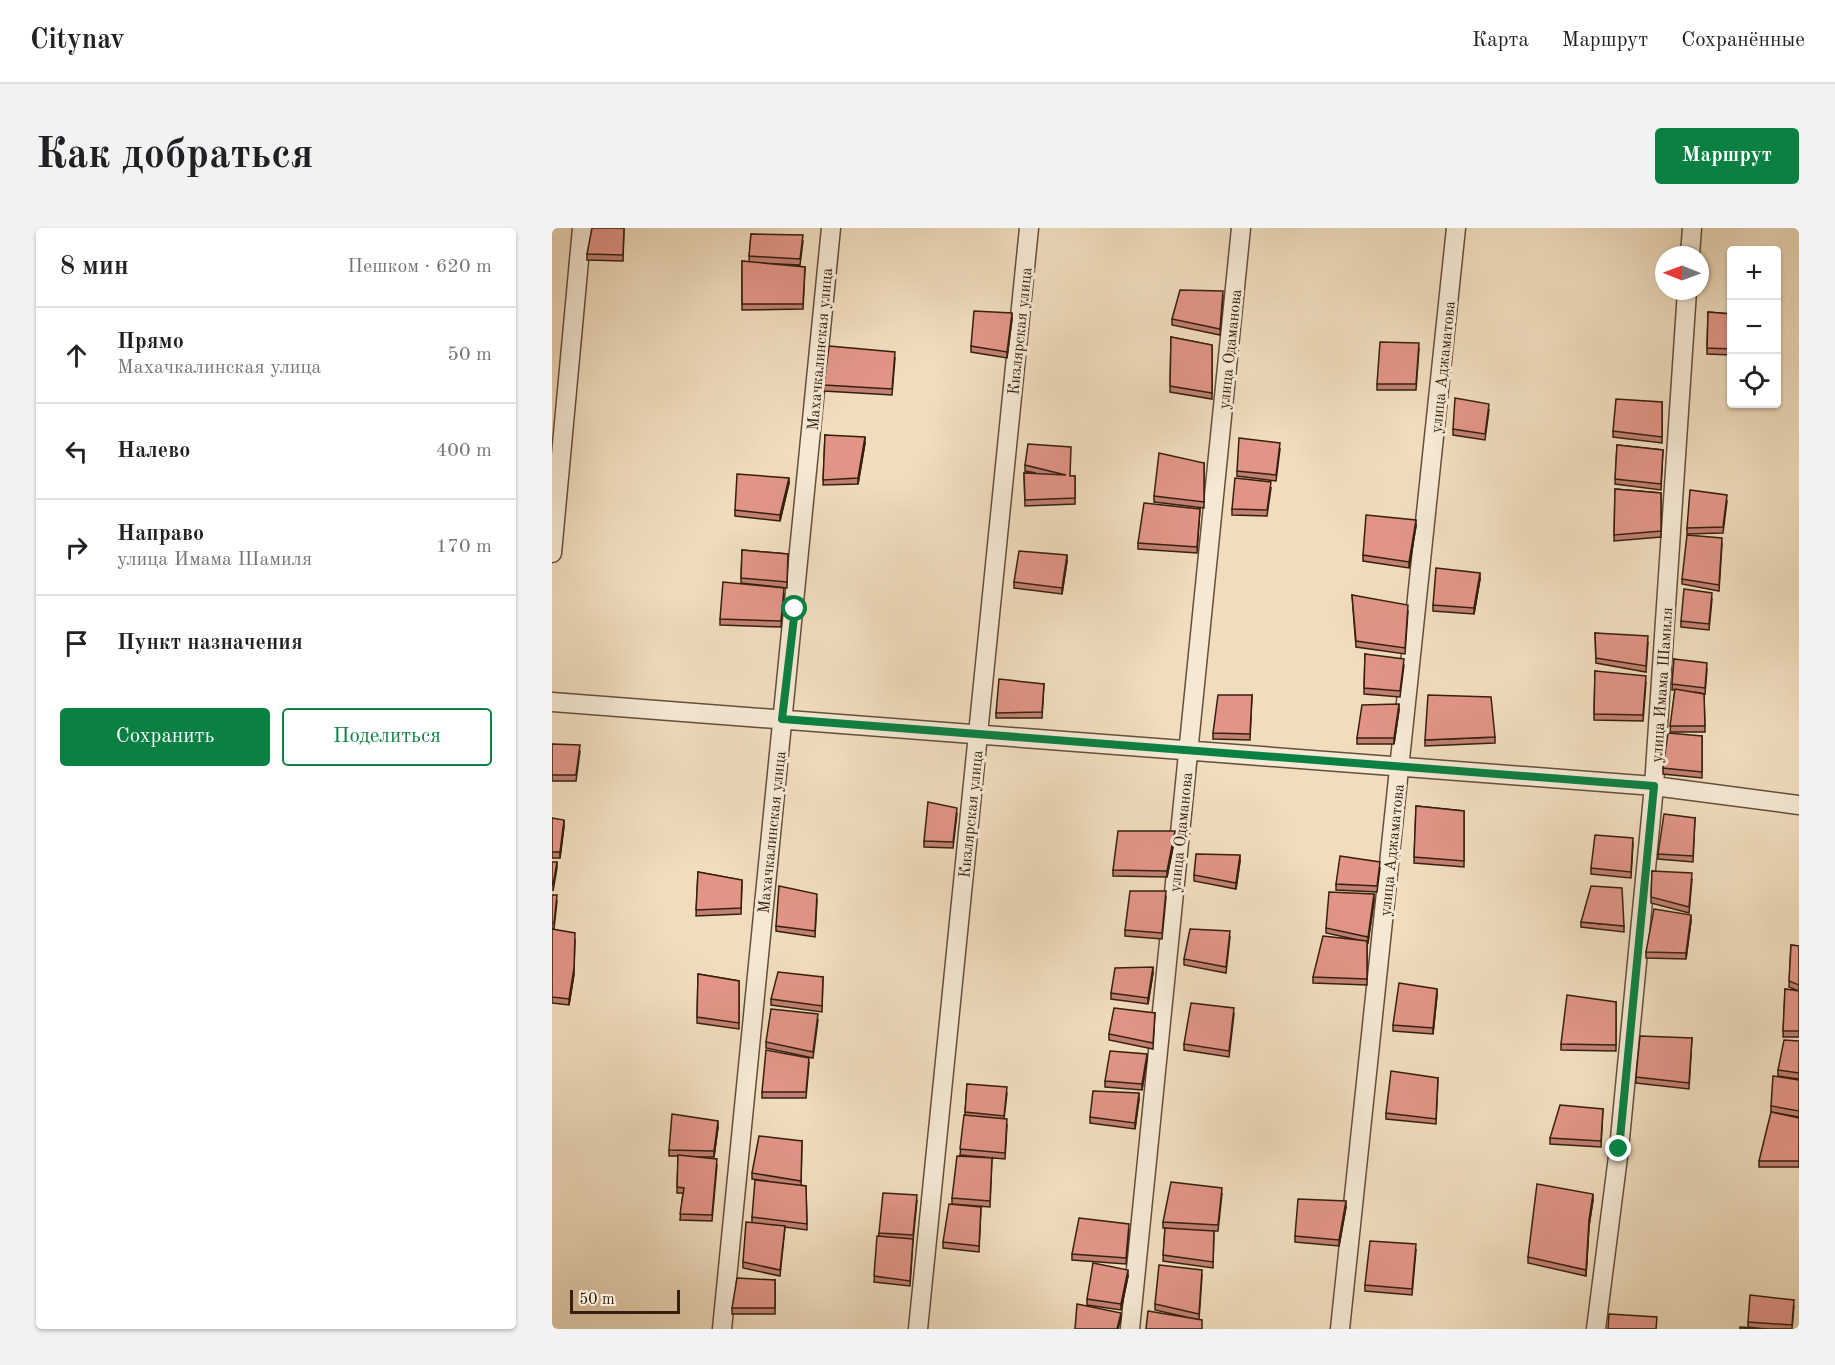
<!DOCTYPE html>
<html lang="ru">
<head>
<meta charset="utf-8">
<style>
  body { margin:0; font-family:"Old Standard TT",serif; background:#f2f2f2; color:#202124 }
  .controls { position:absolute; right:18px; top:18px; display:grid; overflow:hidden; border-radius:6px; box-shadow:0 2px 4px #0004 }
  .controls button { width:54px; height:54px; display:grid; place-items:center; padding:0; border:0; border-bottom:2px solid #e0e0e0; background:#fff; color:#202124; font:30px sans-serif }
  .compass { position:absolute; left:1103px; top:18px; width:54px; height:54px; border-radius:50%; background:#fff; box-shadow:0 2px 4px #0004; rotate:271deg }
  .scale { position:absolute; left:18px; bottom:15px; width:110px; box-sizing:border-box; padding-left:6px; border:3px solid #36200d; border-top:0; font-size:16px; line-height:21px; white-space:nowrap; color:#36200d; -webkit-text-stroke:4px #f5e9d5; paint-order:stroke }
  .stop { position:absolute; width:18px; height:18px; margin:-14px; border:4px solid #0b8043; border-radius:50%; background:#fff }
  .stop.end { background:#0b8043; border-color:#fff; box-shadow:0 2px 6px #0008 }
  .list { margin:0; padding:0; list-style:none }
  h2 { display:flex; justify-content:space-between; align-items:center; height:78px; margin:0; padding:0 24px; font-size:26px }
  h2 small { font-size:20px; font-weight:400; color:#757577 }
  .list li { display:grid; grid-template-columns:39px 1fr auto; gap:18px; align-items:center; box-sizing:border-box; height:96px; padding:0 24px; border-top:2px solid #e0e0e0 }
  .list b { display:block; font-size:22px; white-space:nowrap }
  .list p { margin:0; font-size:20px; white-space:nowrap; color:#757577 }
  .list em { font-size:20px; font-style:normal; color:#757577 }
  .actions { display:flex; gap:12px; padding:18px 24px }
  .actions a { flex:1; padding:14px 0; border:2px solid #0b8043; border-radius:6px; text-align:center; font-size:21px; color:#0b8043 }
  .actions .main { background:#0b8043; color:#fff }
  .icon { flex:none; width:33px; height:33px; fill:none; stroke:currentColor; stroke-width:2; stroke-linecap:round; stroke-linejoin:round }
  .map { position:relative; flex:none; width:1247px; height:1101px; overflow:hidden; border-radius:6px }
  header { display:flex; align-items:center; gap:36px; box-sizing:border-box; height:84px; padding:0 30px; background:#fff; border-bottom:2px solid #e0e0e0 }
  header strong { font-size:28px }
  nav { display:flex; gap:33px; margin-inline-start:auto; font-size:21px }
  .intro { display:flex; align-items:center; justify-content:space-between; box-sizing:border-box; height:144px; padding:0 36px }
  h1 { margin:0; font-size:42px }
  .button { padding:15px 27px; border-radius:6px; background:#0b8043; color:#fff; font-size:21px; font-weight:700 }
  main { display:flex; gap:36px; padding:0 36px }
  aside { flex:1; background:#fff; border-radius:6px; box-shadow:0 2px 4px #0004 }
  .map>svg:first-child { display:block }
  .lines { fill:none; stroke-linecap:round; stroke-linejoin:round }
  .minor-casing { stroke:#644f39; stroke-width:21 }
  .minor { stroke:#f5e9d5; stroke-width:18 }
  .wall { fill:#c28074; stroke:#36200d; stroke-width:1.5 }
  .shaded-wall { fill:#9e685e; stroke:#36200d; stroke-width:1.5 }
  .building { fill:#e29587; stroke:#36200d; stroke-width:1.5 }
  .route { stroke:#0b8043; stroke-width:8 }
  .labels { text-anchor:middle; stroke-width:6; stroke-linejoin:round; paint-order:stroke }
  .street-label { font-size:16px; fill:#36200d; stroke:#f5e9d5 }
</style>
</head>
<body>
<header>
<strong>Citynav</strong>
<nav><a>Карта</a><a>Маршрут</a><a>Сохранённые</a></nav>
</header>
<div class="intro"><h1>Как добраться</h1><a class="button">Маршрут</a></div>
<main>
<aside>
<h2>8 мин<small>Пешком · 620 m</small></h2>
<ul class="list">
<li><svg class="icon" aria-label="ahead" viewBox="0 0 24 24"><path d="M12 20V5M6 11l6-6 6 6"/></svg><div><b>Прямо</b><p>Махачкалинская улица</p></div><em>50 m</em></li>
<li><svg class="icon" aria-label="left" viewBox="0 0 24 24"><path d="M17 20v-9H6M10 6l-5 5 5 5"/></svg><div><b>Налево</b></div><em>400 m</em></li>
<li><svg class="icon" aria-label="right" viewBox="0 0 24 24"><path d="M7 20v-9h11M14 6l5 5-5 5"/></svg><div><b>Направо</b><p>улица Имама Шамиля</p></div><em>170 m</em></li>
<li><svg class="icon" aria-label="arrive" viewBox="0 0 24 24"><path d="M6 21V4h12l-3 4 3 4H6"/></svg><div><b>Пункт назначения</b></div></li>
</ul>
<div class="actions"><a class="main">Сохранить</a><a>Поделиться</a></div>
</aside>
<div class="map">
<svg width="1247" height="1101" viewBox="0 0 1247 1101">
  <rect width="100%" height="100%" fill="#f0ddbe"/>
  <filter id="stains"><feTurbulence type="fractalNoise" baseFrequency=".00333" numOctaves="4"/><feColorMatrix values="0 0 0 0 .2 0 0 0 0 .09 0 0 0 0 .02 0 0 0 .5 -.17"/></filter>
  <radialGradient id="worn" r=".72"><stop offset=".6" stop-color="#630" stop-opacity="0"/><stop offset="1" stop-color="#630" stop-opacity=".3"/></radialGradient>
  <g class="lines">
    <!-- minor casing -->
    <g class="minor-casing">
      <path id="minor" d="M1138 27 1140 0
        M0 325 30 0
        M0 474 1102 558 1247 577
        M170 1101 279 0
        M366 1101 477 0
        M578 1101 689 0
        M788 1101 904 0
        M1044 1101 1067 921 1102 558 1135 63"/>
    </g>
    <!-- minor -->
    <use href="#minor" class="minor"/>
  </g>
  <!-- wall -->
  <path class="wall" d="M72 0 71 33 35 32V26Z
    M199 6 251 13 248 37 207 35 253 39 251 81 190 82V33L197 34Z
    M671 68 668 107 620 97V91Z
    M1156 84 1179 86V127L1155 126Z
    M460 91 455 130 419 124V118Z
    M619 109 660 117V171L618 164Z
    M867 121 864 162H825V156Z
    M343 130 340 167 272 163V157Z
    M1110 174V215L1061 209V203Z
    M937 182 933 212 901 207V201Z
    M273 207 313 215 306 256 271 257Z
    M1065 217 1111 222 1109 262 1063 256Z
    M728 221 724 253 685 248V243Z
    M652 235V280L602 274V268Z
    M473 237 518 248H523V276L473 278 472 245H484L473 243Z
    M237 255 228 293 183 288V282Z
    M719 260 715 288 680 287V281Z
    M1063 261 1109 265V309L1062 313Z
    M1175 273 1171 305 1135 306V300Z
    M648 281 645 325 586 321V315Z
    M864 298 857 340 811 333V327Z
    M1170 316 1167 363 1130 356V351Z
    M190 322 236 326 235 360 189 355Z
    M515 333 510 366 462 360V354Z
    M928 351 922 386 881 383V377Z
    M232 366 229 399 168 397V391Z
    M800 367 856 383 853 426 804 419Z
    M1160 371 1157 402 1129 399V393Z
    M1043 405 1096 414 1094 444 1044 435Z
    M813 426 852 437 848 469 812 466Z
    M1122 431 1155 441 1153 466 1143 464 1152 466 1153 504H1118L1123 462H1120Z
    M1043 443 1094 454 1091 493 1042 492Z
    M492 456 490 490H444V485Z
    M700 467 698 512 661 511V505Z
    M847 482 842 516H805V510Z
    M1150 508V550L1111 546V540Z
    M943 509V515L873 518V512Z
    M0 516 28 523 24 553H0Z
    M864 578 912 583V639L862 635Z
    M405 586 401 620 372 619V613Z
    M0 590 12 598 8 630H0Z
    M1143 590 1141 634 1106 631V626Z
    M623 609 615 649 561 648V642Z
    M1081 615 1079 650 1039 646V640Z
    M688 633 684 661 642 653V647Z
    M828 640 825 664 784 662V656Z
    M1100 643 1140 651 1137 685 1099 675Z
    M146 644 190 652 189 686 144 688Z
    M0 667 5 673 2 701H0Z
    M614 669 610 711 573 708V702Z
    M265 672 263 709 224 703V698Z
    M822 672 816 715 815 714V757L761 755V749L806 712 774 705V700Z
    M1139 693 1134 731 1094 730V724Z
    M1029 694 1072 698V704L1029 699Z
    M0 701 22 746 17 777 0 775Z
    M678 709 674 745 632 737V731Z
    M1239 717 1247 718V763L1237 759Z
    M601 745 596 776 559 771V765Z
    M146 746 187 753V801L145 795Z
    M271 749 270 784 219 777V771Z
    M1233 761 1247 763V809H1231Z
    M885 767 881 806 841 803V797Z
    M1064 774V823L1009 822V816Z
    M603 785 601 821 557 812V806Z
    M682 786 677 829 632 822V816Z
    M266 792 261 830 214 820V814Z
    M1140 810 1137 861 1084 855V849Z
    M1247 813V851L1226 848V842Z
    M595 831 590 862 553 859V853Z
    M257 835 254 870H210V864Z
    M886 850 884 896 834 891V885Z
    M1247 852V889L1219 884V878Z
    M415 856 455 865 452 891 455 897 453 931 408 927 413 887Z
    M587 871 583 901 538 895V889Z
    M1051 881 1049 919 998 916V910Z
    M1247 890V939H1207V933Z
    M166 899 162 929H143L165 937 160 993 128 992 131 965H125L126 928H117V922Z
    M250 913 249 957 254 958 255 1002 233 999 228 1048 191 1040V1034L200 995V989L215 953 200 951V945Z
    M440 930 438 979 400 976V970Z
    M670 966 666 1003H654H662L661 1040 611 1033 613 1000H611V994Z
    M1041 972 1037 998 1034 1048 976 1035V1029Z
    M365 973 361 1013 358 1058 322 1054 327 1005Z
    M429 979 427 1024 391 1020V1014Z
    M794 979 787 1018 743 1014V1008Z
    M577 1002 574 1036 520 1032V1026Z
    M864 1022 860 1067 813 1063V1057Z
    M650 1047 647 1092 603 1082V1076Z
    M576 1048 569 1082 535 1077V1071Z
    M223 1052V1086H180V1080Z
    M1242 1078 1240 1101H1211L1196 1099V1094Z"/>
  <!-- shaded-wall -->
  <path class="shaded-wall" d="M460 85V91L455 130V124Z
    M313 209V215L306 256V250Z
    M237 250V255L228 293V287Z
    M864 292V298L857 340V334Z
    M515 327V333L510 366V360Z
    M928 345V351L922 386V380Z
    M847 476V482L842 516V510Z
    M12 592V598L8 630V624Z
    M623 603V609L615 649V643Z
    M688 627V633L684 661V655Z
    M5 634V640L1 663V657Z
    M822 666V672L816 715V709Z
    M1139 687V693L1134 731V725Z
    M23 711 22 746 17 777V771Z
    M601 739V745L596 776V770Z
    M885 761V767L881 806V800Z
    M595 826V831L590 862V856Z
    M587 865V871L583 901V895Z
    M166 893V899L162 929V923Z
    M1041 966V972L1037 998 1034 1048 1037 992Z
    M794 973V979L787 1018V1012Z
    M576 1042V1048L569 1082V1076Z
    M569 1085V1091L566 1101H565Z"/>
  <!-- building -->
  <path class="building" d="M40 0H72L71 27 35 26Z
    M199 6 251 7 248 31 197 28Z
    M190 33 253 39 251 76H190Z
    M628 62 671 63 668 101 620 91Z
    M422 83 460 85 455 124 419 118Z
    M1156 84 1179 86V121L1155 120Z
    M619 109 660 117V165L618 158Z
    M828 114 867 115 864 156H825Z
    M277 118 343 124 340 161 272 157Z
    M903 170 937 176 933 206 901 201Z
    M1064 171 1110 174V209L1061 203Z
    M273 207 313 209 306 250 271 252Z
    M687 210 728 215 724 247 685 243Z
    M476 216 519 219 518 248H523V270L473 272 472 245 514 247 473 237Z
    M1065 217 1111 222 1109 256 1063 251Z
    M607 225 652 235V274L602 268Z
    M185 246 237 250 228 287 183 282Z
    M683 250 719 254 715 282 680 281Z
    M1063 261 1109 265V303L1062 307Z
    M1138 262 1175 267 1171 299 1135 300Z
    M592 275 648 281 645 319 586 315Z
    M814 287 864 292 857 334 811 327Z
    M1135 307 1170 310 1167 357 1130 351Z
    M190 322 236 326 235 354 189 350Z
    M467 323 515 327 510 360 462 354Z
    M884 340 928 345 922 380 881 377Z
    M171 354 232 360 229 393 168 391Z
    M1132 361 1160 365 1157 396 1129 393Z
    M800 367 856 377 853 420 804 413Z
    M1043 405 1096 408 1094 438 1044 430Z
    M813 426 852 431 848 463 812 460Z
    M1122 431 1155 435 1153 460 1120 456Z
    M1043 443 1094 448 1091 487 1042 486Z
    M447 451 492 456 490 484 444 485Z
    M1123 461 1152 466 1153 498H1118Z
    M666 467H700L698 506 661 505Z
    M876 467 939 469 943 509 873 512Z
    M847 476 842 510H805L810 477Z
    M1116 505 1150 508V544L1111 540Z
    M0 516 28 517 24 547H0Z
    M376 574 405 580 401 614 372 613Z
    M864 578 912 583V633L862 629Z
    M1112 586 1143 590 1141 628 1106 626Z
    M0 590 12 592 8 624H0Z
    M566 603H623L615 643 561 642Z
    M1043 607 1081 610 1079 644 1039 640Z
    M644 626 688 627 684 655 642 647Z
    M788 628 828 634 825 658 784 656Z
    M0 634H5L1 657H0Z
    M1100 643 1140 645 1137 679 1099 669Z
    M146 644 190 652 189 680 144 682Z
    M227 658 265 666 263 703 224 698Z
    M1039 658 1070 660 1072 698 1029 694Z
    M578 663H614L610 705 573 702Z
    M777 664 822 666 816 709 774 700Z
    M0 667H5L2 695H0Z
    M1102 681 1139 687 1134 725 1094 724Z
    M0 701 23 705 22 740 17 771 0 769Z
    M638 701 678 703 674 739 632 731Z
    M771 708 815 713V751L761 749Z
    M1239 717 1247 718V757L1237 753Z
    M601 739 596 770 559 765 563 740Z
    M226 744 271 749 270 778 219 771Z
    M146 746 187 753V795L145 789Z
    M847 755 885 761 881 800 841 797Z
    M1233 761 1247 763V803H1231Z
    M1015 767 1064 774V817L1009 816Z
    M639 775 682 780 677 823 632 816Z
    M562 780 603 785 601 815 557 806Z
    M219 781 266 786 261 824 214 814Z
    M1088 808 1140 810 1137 855 1084 849Z
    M1232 812 1247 813V845L1226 842Z
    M214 822 257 830 254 864H210Z
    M558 823 595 826 590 856 553 853Z
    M839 843 886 850 884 891 834 885Z
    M1221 848 1247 852V883L1219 878Z
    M415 856 455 859 452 888 413 884Z
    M541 863 587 865 583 895 538 889Z
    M1008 877 1051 881 1049 913 998 910Z
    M1219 884 1247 890V933H1207Z
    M120 886 166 893 162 923 117 922Z
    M412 887 455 891 453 925 408 921Z
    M207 908 250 913 249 953 200 945Z
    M126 927 165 931 160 987 128 986 132 960 125 959Z
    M405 928 440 930 438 973 400 970Z
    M203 952 254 958 255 996 200 989Z
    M619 954 670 960 666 997 611 994Z
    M985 956 1041 966 1037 992 1034 1042 976 1029Z
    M331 965 365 967 361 1007 327 1005Z
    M746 971 794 973 787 1012 743 1008Z
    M397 976 429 979 427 1018 391 1014Z
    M527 990 577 996 574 1030 520 1026Z
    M194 994 233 998 228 1042 191 1034Z
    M613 1000 662 1003 661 1034 611 1027Z
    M325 1008 361 1011 358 1053 322 1048Z
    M818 1013 864 1016 860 1061 813 1057Z
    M541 1035 576 1042 569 1076 535 1071Z
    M607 1037 650 1042 647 1086 603 1076Z
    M185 1050 223 1052V1080H180Z
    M1198 1067 1242 1072 1240 1097 1196 1094Z
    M525 1076 569 1085 565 1101H523Z
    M596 1083 650 1092V1101H594Z
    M1057 1086 1105 1089 1104 1101H1056Z
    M1188 1099 1215 1101H1188Z"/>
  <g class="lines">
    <!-- route -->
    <path class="route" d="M243 381 230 491 1102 558 1067 921"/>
  </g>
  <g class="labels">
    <!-- street labels -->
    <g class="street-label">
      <text transform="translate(467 103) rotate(-84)" y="6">Кизлярская улица</text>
      <text transform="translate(267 121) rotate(-85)" y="6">Махачкалинская улица</text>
      <text transform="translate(677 121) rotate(-84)" y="6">улица Одаманова</text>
      <text transform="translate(890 139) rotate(-84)" y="6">улица Аджаматова</text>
      <text transform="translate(1109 457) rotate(-86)" y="6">улица Имама Шамиля</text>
      <text transform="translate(418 586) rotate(-84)" y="6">Кизлярская улица</text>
      <text transform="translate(219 604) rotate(-84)" y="6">Махачкалинская улица</text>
      <text transform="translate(628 604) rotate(-84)" y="6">улица Одаманова</text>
      <text transform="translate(839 622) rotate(-84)" y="6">улица Аджаматова</text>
    </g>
  </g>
  <rect width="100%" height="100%" filter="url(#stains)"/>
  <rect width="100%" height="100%" fill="url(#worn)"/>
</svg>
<div class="controls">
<button>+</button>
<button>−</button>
<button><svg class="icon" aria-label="locate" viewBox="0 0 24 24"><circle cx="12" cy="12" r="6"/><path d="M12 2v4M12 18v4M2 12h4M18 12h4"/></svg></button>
</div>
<svg class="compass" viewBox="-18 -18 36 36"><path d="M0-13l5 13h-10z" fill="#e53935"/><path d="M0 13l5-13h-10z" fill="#757577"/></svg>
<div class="scale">50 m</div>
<div class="stop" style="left:243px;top:381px"></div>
<div class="stop end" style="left:1067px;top:921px"></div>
</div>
</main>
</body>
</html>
